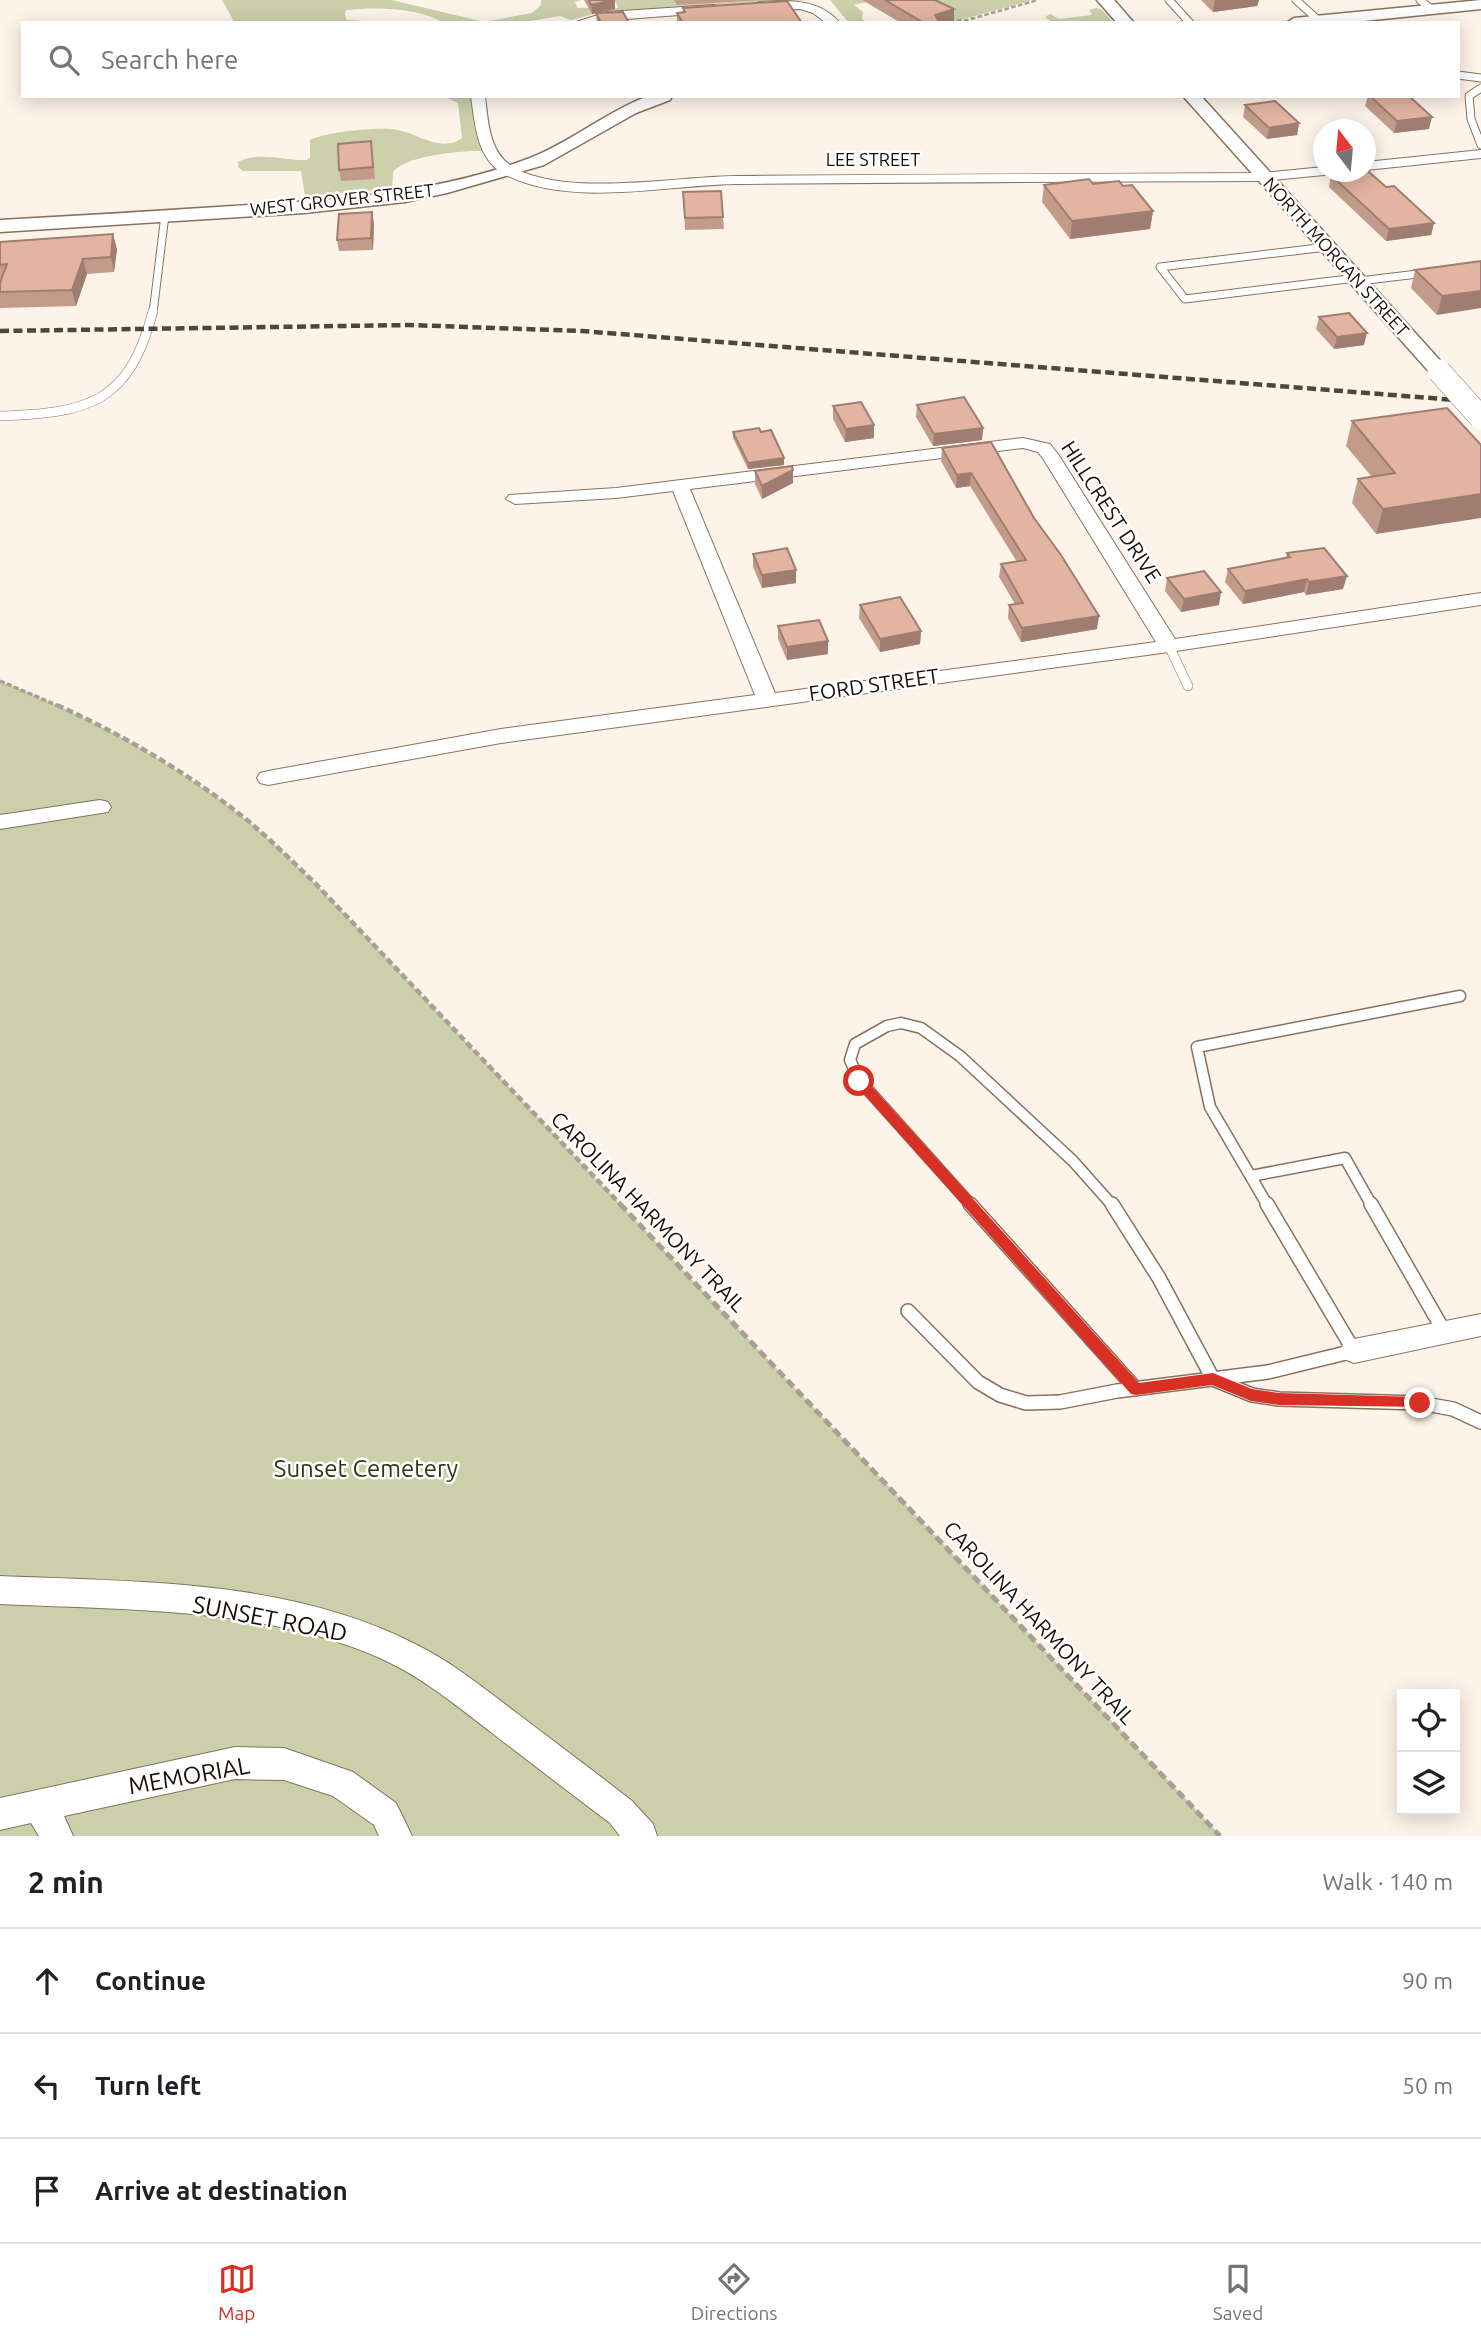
<!DOCTYPE html>
<html lang="en">
<head>
<meta charset="utf-8">
<style>
  body { margin:0; font-family:Ubuntu,sans-serif; background:#f6f6f6; color:#202124 }
  .controls { position:absolute; right:21px; bottom:21px; display:grid; overflow:hidden; border-radius:0px; box-shadow:0 4px 18px #0003 }
  .controls button { width:63px; height:63px; display:grid; place-items:center; padding:0; border:0; border-bottom:2px solid #e0e0e0; background:#fff; color:#202124; font:35px sans-serif }
  .compass { position:absolute; left:1313px; top:119px; width:63px; height:63px; border-radius:50%; background:#fff; box-shadow:0 4px 18px #0003; rotate:344deg }
  .stop { position:absolute; width:21px; height:21px; margin:-16px; border:5px solid #d93025; border-radius:50%; background:#fff }
  .stop.end { background:#d93025; border-color:#fff; box-shadow:0 2px 7px #0008 }
  .list { margin:0; padding:0; list-style:none }
  h2 { display:flex; justify-content:space-between; align-items:center; height:91px; margin:0; padding:0 28px; font-size:30px }
  h2 small { font-size:23px; font-weight:400; color:#757577 }
  .list li { display:grid; grid-template-columns:46px 1fr auto; gap:21px; align-items:center; box-sizing:border-box; height:105px; padding:0 28px; border-top:2px solid #e0e0e0 }
  .list b { display:block; font-size:26px; white-space:nowrap }
  .list em { font-size:23px; font-style:normal; color:#757577 }
  .icon { flex:none; width:38px; height:38px; fill:none; stroke:currentColor; stroke-width:2; stroke-linecap:round; stroke-linejoin:round }
  .map { position:relative; flex:none; width:1481px; height:1836px; overflow:hidden }
  .search { position:absolute; background:#fff; box-shadow:0 4px 18px #0003; left:21px; right:21px; top:21px; height:77px; display:flex; align-items:center; gap:18px; box-sizing:border-box; padding:0 24px; border-radius:0px; color:#757577; font-size:26px }
  .sheet { height:406px; background:#fff }
  nav { display:flex; justify-content:space-around; align-items:center; box-sizing:border-box; height:98px; border-top:2px solid #e0e0e0; background:#fff; font-size:19px; color:#757577 }
  nav a { display:grid; justify-items:center; gap:4px }
  nav .on { color:#d93025 }
  .map>svg:first-child { display:block }
  .green { fill:#cbcfaa }
  .lines { fill:none; stroke-linecap:round; stroke-linejoin:round }
  .service-far3-casing { stroke:#88725d; stroke-width:9 }
  .service-far2-casing { stroke:#88725d; stroke-width:10 }
  .service-far1-casing { stroke:#88725d; stroke-width:13 }
  .service-casing { stroke:#88725d; stroke-width:16 }
  .minor-casing { stroke:#88725d; stroke-width:2 }
  .tertiary-casing { stroke:#88725d; stroke-width:3 }
  .path-far3 { stroke:#a89f96; stroke-width:2.5; stroke-dasharray:4.5 2.5; stroke-linecap:butt }
  .path-far2 { stroke:#a89f96; stroke-width:3.5; stroke-dasharray:5 2.5; stroke-linecap:butt }
  .path-far1 { stroke:#a89f96; stroke-width:4.5; stroke-dasharray:7 3.5; stroke-linecap:butt }
  .path { stroke:#a89f96; stroke-width:5; stroke-dasharray:9 4.5; stroke-linecap:butt }
  .service-far3 { stroke:#fff; stroke-width:7 }
  .service-far2 { stroke:#fff; stroke-width:9 }
  .service-far1 { stroke:#fff; stroke-width:10 }
  .service { stroke:#fff; stroke-width:13 }
  .minor { fill:#fff; fill-rule:evenodd }
  .tertiary { fill:#fff; fill-rule:evenodd }
  .rail { stroke:#4e463d; stroke-width:4.5; stroke-dasharray:9 4.5; stroke-linecap:butt }
  .tertiary-bridge-casing { stroke:#88725d; stroke-width:24; stroke-linecap:butt }
  .tertiary-bridge { stroke:#fff; stroke-width:23 }
  .wall { fill:#c39b8a }
  .shaded-wall { fill:#9f7e71 }
  .building { fill:#e3b4a1; stroke:#9f7e71; stroke-width:2 }
  .route { fill:#d93025 }
  .labels { text-anchor:middle; stroke-width:5; stroke-linejoin:round; paint-order:stroke }
  .far-street-label { font-size:18px; fill:#160e06; stroke:#fff }
  .street-label { font-size:21px; fill:#160e06; stroke:#fff }
  .near-park-label { font-size:24px; fill:#323410; stroke:#fff }
  .near-street-label { font-size:24px; fill:#160e06; stroke:#fff }
</style>
</head>
<body>
<div class="map">
<svg width="1481" height="1836" viewBox="0 0 1481 1836">
  <rect width="100%" height="100%" fill="#fdf3e9"/>
  <!-- green -->
  <path class="green" d="M222 0H392L484 22 532 13 541 5V0H582L575 2 578 8C590 7 610 11 618 8L615 0H809L597 13 571 20 560 16 518 23H445C416 7 377 7 346 10L345 15 347 20 403 23H235Z
    M830 0H874L854 5 863 12 862 19 868 23H849Z
    M913 0H1030V1L956 21 947 17 955 14 934 2Z
    M1096 8 1101 9 1114 23H1046L1051 21 1045 17 1050 14 1059 19 1092 15 1089 10Z
    M443 96H473L482 151C463 150 403 156 393 172L392 189 305 196 301 171H243L238 167V162C259 151 285 161 307 160L310 157V140C326 132 380 126 398 130 418 134 442 153 462 138L458 103Z
    M0 681C84 714 163 756 235 811 264 832 289 859 315 883L1221 1836H0Z"/>
  <g class="lines">
    <!-- service-far3 casing -->
    <g class="service-far3-casing">
      <path id="service-far3" d="M1169 0 1190 23
        M1296 0 1318 20
        M1420 0 1431 9
        M1458 75 1481 78
        M1481 88 1469 96 1471 119 1481 145
        M1327 247 1160 267 1185 299 1356 278
        M1359 281 1426 273
        M153 313 165 215"/>
    </g>
    <!-- service-far2 casing -->
    <g class="service-far2-casing">
      <path id="service-far2" d="M0 416C88 413 129 404 153 311
        M1169 646 1188 686"/>
    </g>
    <!-- service-far1 casing -->
    <g class="service-far1-casing">
      <path id="service-far1" d="M1251 1176 1345 1158 1372 1206
        M972 1206 860 1081 850 1060 855 1044 887 1026 901 1023 921 1028 960 1056 1073 1161 1113 1206
        M1268 1206 1210 1107 1197 1047 1460 996"/>
    </g>
    <!-- service casing -->
    <g class="service-casing">
      <path id="service" d="M970 1204 1136 1389
        M1112 1204 1159 1278 1213 1379 1252 1395 1279 1399 1420 1403 1453 1409 1481 1422
        M1371 1204 1445 1333
        M908 1311 978 1382 1000 1395 1026 1403 1060 1402 1117 1391 1268 1372 1354 1351 1267 1204"/>
    </g>
    <!-- minor casing -->
    <g class="minor-casing">
      <path id="minor" d="M780 1C803 1 824 4 840 23H826L813 13 800 9 759 10 753 6 759 2Z
        M714 5 720 9 719 12 573 23 607 12Z
        M471 96H485C488 121 489 153 513 167 566 198 677 176 739 176 913 174 1088 174 1263 173L1324 167V172H1331L1324 175 1263 181C1088 182 912 182 737 184 666 185 572 208 506 175 477 161 475 125 471 96Z
        M1481 150V158L1366 170V162Z
        M1023 438 1050 444 1058 454 1175 639 1481 593V605L1169 652 501 743 268 785 260 783 257 778 260 773 268 771 501 729 755 695 673 491 616 498 515 504 506 499 509 495 616 488ZM1023 448 1038 452 1044 460 1156 642 775 693 690 489Z
        M100 800 108 802 111 807 108 812 0 829V815Z
        M1481 1314V1336L1354 1363 1344 1359 1340 1351 1344 1343 1354 1339Z
        M0 1576C138 1582 291 1579 417 1645 453 1663 485 1689 518 1714 556 1743 594 1771 632 1801L653 1824 657 1836H620L610 1823C570 1793 531 1763 492 1733 457 1706 422 1677 382 1659 268 1607 123 1610 0 1604Z
        M235 1747 284 1748 353 1772 396 1803 412 1836H379L374 1825 333 1796 284 1780 235 1779 64 1816 73 1836H39L31 1823 0 1830V1798Z"/>
    </g>
    <!-- tertiary casing -->
    <g class="tertiary-casing">
      <path id="tertiary" d="M1097 0H1114L1134 23H1117Z
        M1481 0V9L1344 23H1286L1294 18Z
        M648 96H672L670 100 636 113 544 165 447 193 405 202 304 213 0 232V220C78 216 155 211 233 206 333 200 436 194 530 158 571 142 606 112 648 96Z
        M1183 96H1201L1446 367 1449 371 1446 375H1432Z"/>
    </g>
    <!-- path-far3 -->
    <path class="path-far3" d="M950 21 967 20 1038 0"/>
    <!-- path-far2 -->
    <path class="path-far2" d="M0 681 61 707"/>
    <!-- path-far1 -->
    <path class="path-far1" d="M57 705C125 736 190 774 247 820 271 840 293 862 315 883L622 1206"/>
    <!-- path -->
    <path class="path" d="M620 1204 1220 1836"/>
    <!-- service-far3 -->
    <use href="#service-far3" class="service-far3"/>
    <!-- service-far2 -->
    <use href="#service-far2" class="service-far2"/>
    <!-- service-far1 -->
    <use href="#service-far1" class="service-far1"/>
    <!-- service -->
    <use href="#service" class="service"/>
    <!-- minor -->
    <use href="#minor" class="minor"/>
    <!-- tertiary -->
    <use href="#tertiary" class="tertiary"/>
    <!-- rail -->
    <path class="rail" d="M0 331 409 325 582 331 1481 402"/>
    <!-- tertiary-bridge casing -->
    <g class="tertiary-bridge-casing">
      <path id="tertiary-bridge" d="M1439 371 1481 418"/>
    </g>
    <!-- tertiary-bridge -->
    <use href="#tertiary-bridge" class="tertiary-bridge"/>
  </g>
  <!-- wall -->
  <path class="wall" d="M584 0H615V9L592 14Z
    M674 0H764L677 5Z
    M862 0H935L954 9V22L901 23Z
    M1201 0H1259L1257 6 1213 12Z
    M683 8 802 23H677V13H683Z
    M596 13 629 23H597Z
    M1368 96H1409L1429 129 1394 133 1365 106Z
    M1245 105 1299 123 1297 135 1267 139 1243 117Z
    M371 141 375 179 341 181 339 170Z
    M1331 175 1386 187 1434 223 1431 235 1386 241 1329 187Z
    M1093 184 1123 186 1153 211 1150 229 1070 239 1042 202 1044 185Z
    M683 192 723 217 724 229 685 230Z
    M374 224 373 250 339 251 337 240Z
    M0 242 117 249 114 272 87 274 76 306 0 308Z
    M1481 261 1437 315 1411 288 1415 270Z
    M1319 317 1364 345 1334 349 1316 329Z
    M917 405 983 428 982 440 933 446 916 417Z
    M833 406 874 425V438L845 442 833 419Z
    M1447 408 1376 534 1352 503 1358 479 1372 477 1346 446 1352 421Z
    M733 432H761L784 465 748 469 733 438Z
    M991 442 1097 629 1021 642 1008 618 1009 605 1015 604 999 577 1001 564 1017 562 970 486 956 488 941 461 942 448Z
    M755 471 793 483 762 499 755 484Z
    M1287 553 1343 589 1306 595 1304 592 1243 604 1225 582 1228 569 1286 558Z
    M753 554 796 583 762 588 753 567Z
    M1167 578 1219 605 1181 612 1165 591Z
    M860 605 921 631 920 644 880 652 859 618Z
    M778 626 828 654 787 660 778 639Z"/>
  <!-- shaded-wall -->
  <path class="shaded-wall" d="M615 0V9L592 14 591 5Z
    M1215 0H1259L1257 6 1213 12Z
    M954 9V22L934 23 935 15Z
    M1432 117 1429 129 1394 133 1397 121Z
    M1299 123 1297 135 1267 139 1269 128Z
    M1153 211 1150 229 1070 239 1072 221Z
    M372 212 374 224 373 250 371 238Z
    M1434 223 1431 235 1386 241 1389 229Z
    M113 234 117 249 114 272 111 257Z
    M83 259 87 274 76 306 72 290Z
    M1481 291V308L1437 315 1442 296Z
    M1367 333 1364 345 1334 349 1337 337Z
    M874 425V438L845 442 846 429Z
    M983 428 982 440 933 446 934 434Z
    M784 458V465L748 469V463Z
    M793 470V483L762 499V486Z
    M971 473 970 486 956 488 957 475Z
    M1481 494V518L1376 534 1383 509Z
    M796 570V583L762 588V575Z
    M1347 576 1343 589 1306 595 1309 582Z
    M1307 579 1304 592 1243 604 1245 591Z
    M1221 592 1219 605 1181 612 1184 599Z
    M1099 616 1097 629 1021 642 1022 628Z
    M921 631 920 644 880 652V639Z
    M828 641V654L787 660V647Z"/>
  <!-- building -->
  <path class="building" d="M589 0H613L591 5Z
    M885 0H935L954 9 935 15 940 23H924Z
    M787 1 802 23H683L677 13 685 12 683 8Z
    M623 12 629 23H601L596 13Z
    M1370 96H1409L1432 117 1397 121Z
    M1275 101 1299 123 1269 128 1245 105Z
    M371 141 373 167 339 170 338 144Z
    M1366 171H1368L1386 187 1394 186 1434 223 1389 229 1331 175Z
    M1089 179 1093 184 1119 181 1123 186 1132 185 1153 211 1072 221 1044 185Z
    M721 191 723 217 685 218 683 192Z
    M372 212 371 238 337 240 339 214Z
    M113 234 111 257 83 259 72 290 0 292V283L7 264 0 265V242Z
    M1481 261V291L1442 296 1415 270Z
    M1349 313 1367 333 1337 337 1319 317Z
    M964 397 983 428 934 434 917 405Z
    M861 402 874 425 846 429 833 406Z
    M1447 408 1481 445V494L1383 509 1358 479 1395 473 1352 421Z
    M759 428 761 432 771 430 784 458 748 463 733 432Z
    M991 442 1034 518 1061 555 1099 616 1022 628 1009 605 1023 603 1001 564 1026 560 971 473 957 475 942 448Z
    M792 466 793 470 762 486 755 471Z
    M787 548 796 570 762 575 753 554Z
    M1324 548 1347 576 1309 582 1307 579 1245 591 1228 569 1290 557 1287 553Z
    M1204 571 1221 592 1184 599 1167 578Z
    M900 597 921 631 880 639 860 605Z
    M819 620 828 641 787 647 778 626Z"/>
  <!-- route -->
  <path class="route" d="M859 1076 864 1078 1139 1383 1213 1373 1252 1389 1279 1393 1420 1397 1425 1398V1407L1279 1405 1251 1401 1212 1385 1136 1395 1131 1394 855 1084 853 1081Z"/>
  <g class="labels">
    <!-- far-street labels -->
    <g class="far-street-label">
      <text x="873" y="166">LEE STREET</text>
      <text transform="translate(342 200) rotate(-6)" y="6">WEST GROVER STREET</text>
      <text transform="translate(1336 257) rotate(48)" y="6">NORTH MORGAN STREET</text>
    </g>
    <!-- street labels -->
    <g class="street-label">
      <text transform="translate(1111 512) rotate(57)" y="7">HILLCREST DRIVE</text>
      <text transform="translate(874 685) rotate(-8)" y="7">FORD STREET</text>
      <text transform="translate(648 1212) rotate(46)" y="7">CAROLINA HARMONY TRAIL</text>
      <text transform="translate(1039 1623) rotate(47)" y="7">CAROLINA HARMONY TRAIL</text>
    </g>
    <!-- near-park labels -->
    <g class="near-park-label">
      <text x="366" y="1477">Sunset Cemetery</text>
    </g>
    <!-- near-street labels -->
    <g class="near-street-label">
      <text transform="translate(270 1619) rotate(11)" y="8">SUNSET ROAD</text>
      <text transform="translate(189 1776) rotate(-10)" y="8">MEMORIAL</text>
    </g>
  </g>
</svg>
<div class="controls">
<button><svg class="icon" aria-label="locate" viewBox="0 0 24 24"><circle cx="12" cy="12" r="6"/><path d="M12 2v4M12 18v4M2 12h4M18 12h4"/></svg></button>
<button><svg class="icon" aria-label="layers" viewBox="0 0 24 24"><path d="M12 4l9 5-9 5-9-5zM3 14l9 5 9-5"/></svg></button>
</div>
<svg class="compass" viewBox="-18 -18 36 36"><path d="M0-13l5 13h-10z" fill="#e53935"/><path d="M0 13l5-13h-10z" fill="#757577"/></svg>
<div class="stop" style="left:859px;top:1081px"></div>
<div class="stop end" style="left:1420px;top:1403px"></div>
<div class="search"><svg class="icon" aria-label="search" viewBox="0 0 24 24"><circle cx="10" cy="10" r="6"/><path d="M15 15l6 6"/></svg>Search here</div>
</div>
<section class="sheet">
<h2>2 min<small>Walk · 140 m</small></h2>
<ul class="list">
<li><svg class="icon" aria-label="ahead" viewBox="0 0 24 24"><path d="M12 20V5M6 11l6-6 6 6"/></svg><div><b>Continue</b></div><em>90 m</em></li>
<li><svg class="icon" aria-label="left" viewBox="0 0 24 24"><path d="M17 20v-9H6M10 6l-5 5 5 5"/></svg><div><b>Turn left</b></div><em>50 m</em></li>
<li><svg class="icon" aria-label="arrive" viewBox="0 0 24 24"><path d="M6 21V4h12l-3 4 3 4H6"/></svg><div><b>Arrive at destination</b></div></li>
</ul>
</section>
<nav>
<a class="on"><svg class="icon" aria-label="map" viewBox="0 0 24 24"><path d="M3 6l6-2 6 2 6-2v14l-6 2-6-2-6 2zM9 4v14M15 6v14"/></svg>Map</a>
<a><svg class="icon" aria-label="directions" viewBox="0 0 24 24"><path d="M12 3l9 9-9 9-9-9zM9 14v-3h6M13 9l2 2-2 2"/></svg>Directions</a>
<a><svg class="icon" aria-label="saved" viewBox="0 0 24 24"><path d="M7 4h10v16l-5-4-5 4z"/></svg>Saved</a>
</nav>
</body>
</html>
